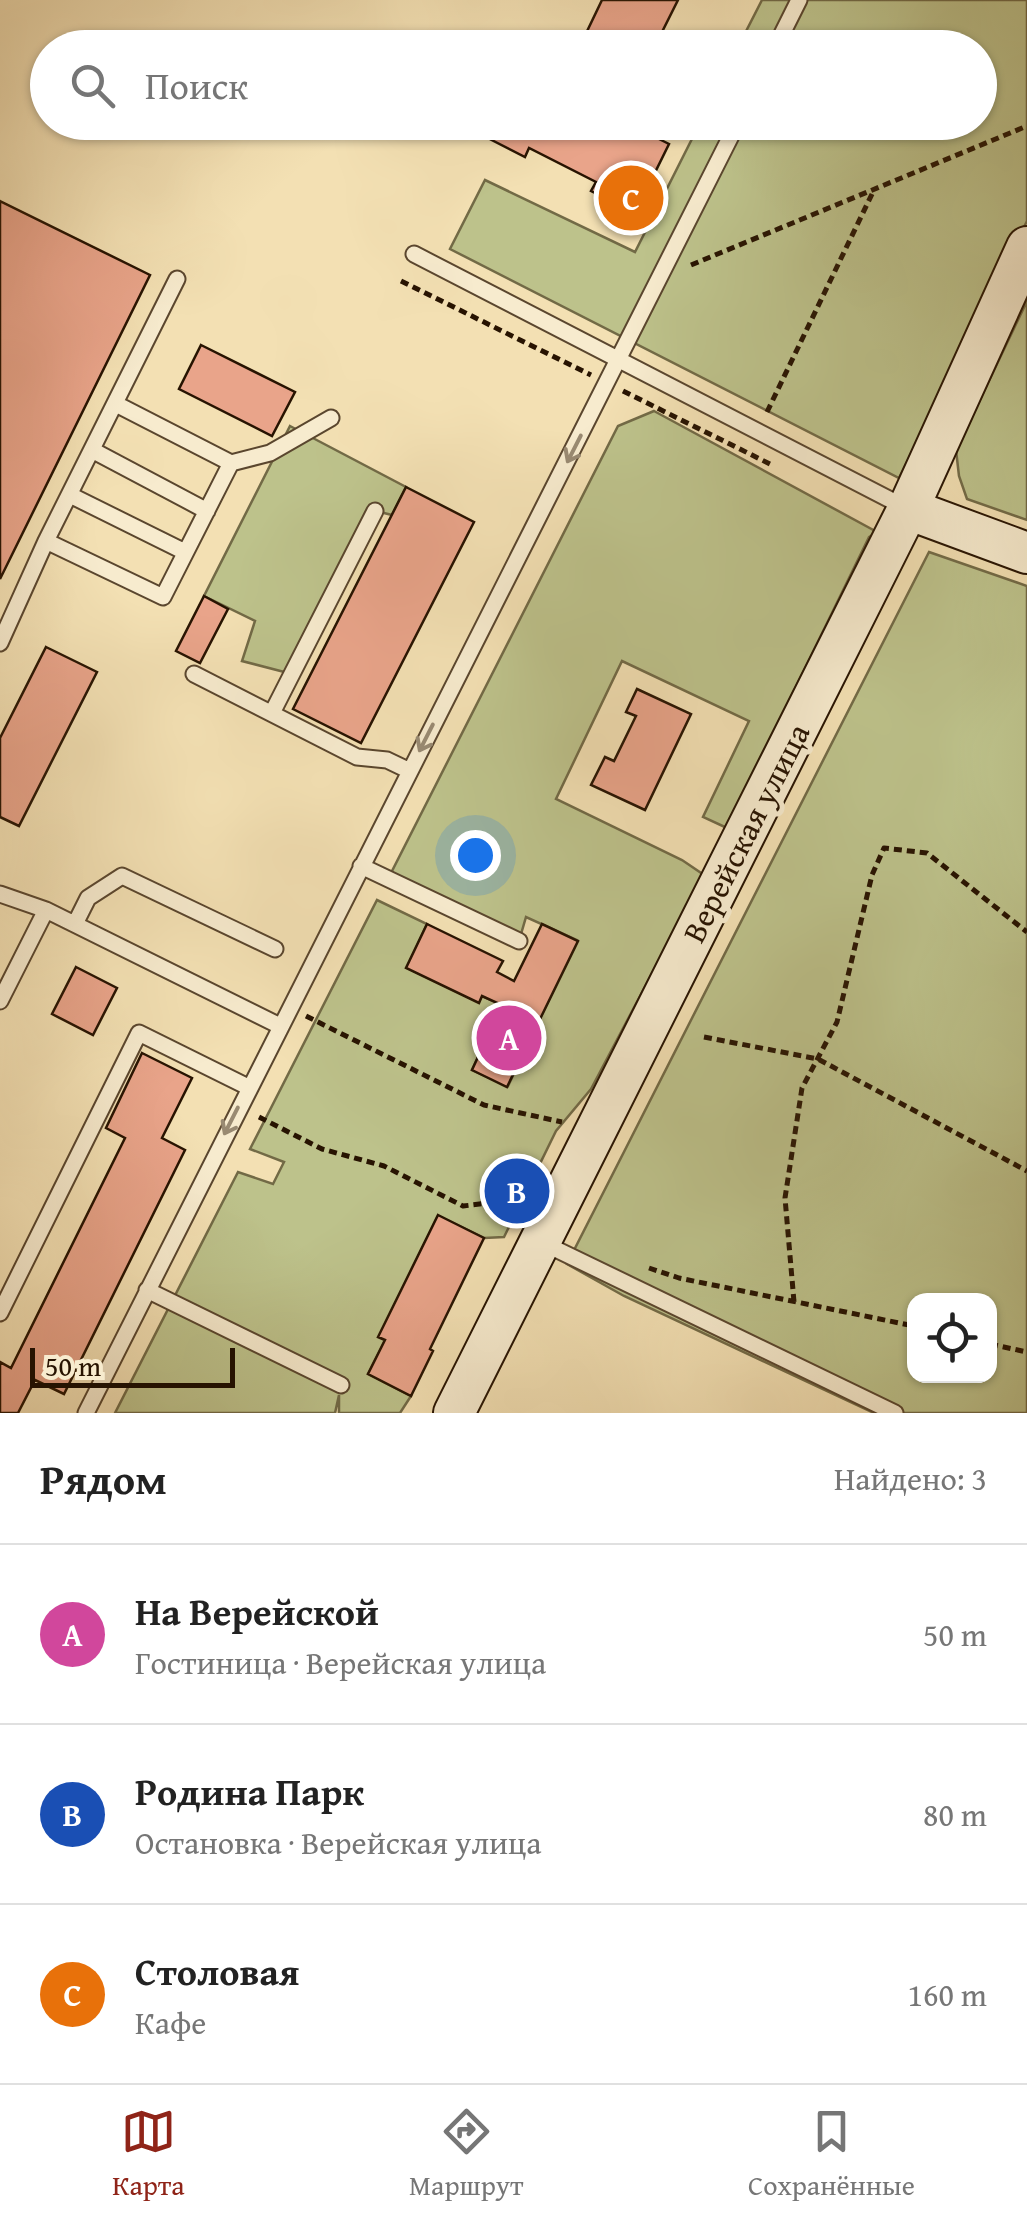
<!DOCTYPE html>
<html lang="ru">
<head>
<meta charset="utf-8">
<style>
  body { margin:0; font-family:"Gentium Book Plus",serif; background:#f2f2f2; color:#222 }
  .controls { position:absolute; right:30px; bottom:30px; display:grid; overflow:hidden; border-radius:20px; box-shadow:0 2px 8px #0004 }
  .controls button { width:90px; height:90px; display:grid; place-items:center; padding:0; border:0; border-bottom:2px solid #e0e0e0; background:#fff; color:#222; font:50px sans-serif }
  .scale { position:absolute; left:30px; bottom:25px; width:205px; box-sizing:border-box; padding-left:10px; border:5px solid #271301; border-top:0; font-size:28px; line-height:35px; white-space:nowrap; color:#271301; -webkit-text-stroke:8px #f7ebce; paint-order:stroke }
  .you { position:absolute; left:475px; top:855px; width:35px; height:35px; margin:-25px; border:8px solid #fff; border-radius:50%; background:#1a73e8; box-shadow:0 0 0 15px #1a73e833 }
  .badge { display:grid; place-items:center; width:65px; height:65px; border-radius:50%; background:#8f2418; color:#fff; font-size:32px; font-weight:700 }
  .pin { position:absolute; translate:-50% -50%; border:5px solid #fff; box-shadow:0 2px 10px #0006 }
  .list { margin:0; padding:0; list-style:none }
  h2 { display:flex; justify-content:space-between; align-items:center; height:130px; margin:0; padding:0 40px; font-size:42px }
  h2 small { font-size:32px; font-weight:400; color:#767676 }
  .list li { display:grid; grid-template-columns:65px 1fr auto; gap:30px; align-items:center; box-sizing:border-box; height:180px; padding:0 40px; border-top:2px solid #e0e0e0 }
  .list b { display:block; font-size:38px; white-space:nowrap }
  .list p { margin:0; font-size:32px; white-space:nowrap; color:#767676 }
  .list em { font-size:32px; font-style:normal; color:#767676 }
  .icon { flex:none; width:55px; height:55px; fill:none; stroke:currentColor; stroke-width:2; stroke-linecap:round; stroke-linejoin:round }
  .map { position:relative; flex:none; width:1027px; height:1413px; overflow:hidden }
  .search { position:absolute; background:#fff; box-shadow:0 2px 8px #0004; left:30px; right:30px; top:30px; height:110px; display:flex; align-items:center; gap:25px; box-sizing:border-box; padding:0 35px; border-radius:55px; color:#767676; font-size:38px }
  .sheet { height:670px; background:#fff }
  nav { display:flex; justify-content:space-around; align-items:center; box-sizing:border-box; height:140px; border-top:2px solid #e0e0e0; background:#fff; font-size:28px; color:#767676 }
  nav a { display:grid; justify-items:center; gap:5px }
  nav .on { color:#8f2418 }
  .map>svg:first-child { display:block }
  .green { fill:#bdc28b; stroke:#726a46; stroke-width:2.5; fill-rule:evenodd }
  .building { fill:#e9a48a; stroke:#271301; stroke-width:2.5 }
  .lines { fill:none; stroke-linecap:round; stroke-linejoin:round }
  .lane-casing { stroke:#5a462e; stroke-width:19 }
  .secondary-casing { stroke:#271301; stroke-width:44 }
  .path { stroke:#271301; stroke-width:5; stroke-dasharray:8 5; stroke-linecap:butt }
  .lane { stroke:#f7ebce; stroke-width:15 }
  .secondary { stroke:#f7ebce; stroke-width:40 }
  .oneway { stroke:#998a72 }
  .labels { text-anchor:middle; stroke-width:10; stroke-linejoin:round; paint-order:stroke }
  .street-label { font-size:32px; fill:#271301; stroke:#f7ebce }
</style>
</head>
<body>
<div class="map">
<svg width="1027" height="1413" viewBox="0 0 1027 1413">
  <rect width="100%" height="100%" fill="#f3e0b3"/>
  <filter id="stains"><feTurbulence type="fractalNoise" baseFrequency=".002" numOctaves="4"/><feColorMatrix values="0 0 0 0 .2 0 0 0 0 .09 0 0 0 0 .02 0 0 0 .5 -.17"/></filter>
  <radialGradient id="worn" r=".72"><stop offset=".6" stop-color="#630" stop-opacity="0"/><stop offset="1" stop-color="#630" stop-opacity=".3"/></radialGradient>
  <!-- green -->
  <path class="green" d="M762 0H1027V221L899 478 450 249 485 180 635 252 700 123 980 122V48L738 47Z
    M1027 301V520L967 499 959 476 956 450Z
    M654 411 877 532 869 537 727 828 703 817 749 721 622 661 556 799 682 860 704 875 591 1089 556 1131 504 1237 484 1238 438 1216 379 1337 385 1340 368 1374 411 1396 400 1413H339V1395L335 1413H115L238 1172 273 1184 284 1162 250 1149 377 900 427 924 407 968 478 1002 482 996 502 1005 472 1070 508 1086 577 940 526 917 519 941 388 879 618 426Z
    M290 426 406 487 392 515 376 511 292 674 242 661 255 621 204 596Z
    M929 552 1027 586V1413H874L624 1296 567 1264ZM914 1300H990V1376H914Z"/>
  <!-- building -->
  <path class="building" d="M602 0H678L654 48H579Z
    M480 122H625L669 144 635 213 591 191 596 182 529 148 525 157 476 132Z
    M0 201 150 275 0 579Z
    M201 345 295 392 272 436 179 389Z
    M406 487 474 522 361 743 293 709Z
    M204 596 228 609 200 663 176 651Z
    M46 647 97 672 19 826 0 817V738Z
    M637 689 691 714 645 810 591 785 605 757 614 761 636 716 626 712Z
    M427 924 503 961 497 972 514 981 542 924 578 941 507 1087 472 1070 502 1005 482 996 479 1003 406 968Z
    M76 967 117 988 93 1035 52 1014Z
    M142 1053 192 1078 162 1138 185 1150 64 1394 35 1380 18 1413H0V1362L11 1368 125 1138 106 1128Z
    M438 1215 484 1238 430 1349 433 1351 411 1396 368 1374 385 1340 378 1337Z"/>
  <g class="lines">
    <!-- lane casing -->
    <g class="lane-casing">
      <path id="lane" d="M775 48 799 0
        M414 254 908 509
        M116 404 231 463
        M92 450 207 511
        M70 495 185 552
        M46 541 163 597 231 463 270 453 331 418
        M0 643 46 541 177 279
        M194 674 357 757 387 760 410 771
        M272 713 375 511
        M361 866 519 941
        M0 894 46 910
        M75 924 88 898 122 876 275 949
        M0 1001 46 910 280 1026
        M541 1242 895 1413
        M147 1290 341 1385
        M0 1313 139 1033 248 1087
        M86 1413 738 122"/>
    </g>
    <!-- secondary casing -->
    <g class="secondary-casing">
      <path id="secondary" d="M908 509 1027 553
        M454 1413 908 509 1027 247"/>
    </g>
    <!-- path -->
    <path class="path" d="M691 265 1027 126
      M401 281 591 375
      M623 391 770 464
      M767 412 873 192
      M306 1016 484 1105 562 1122
      M704 1037 818 1059 1027 1171
      M259 1117 322 1149 384 1166 463 1206 523 1199
      M649 1268 679 1278 914 1326
      M794 1302 785 1198 802 1088 837 1022 872 875 884 848 927 853 1027 932
      M990 1344 1027 1352"/>
    <!-- lane -->
    <use href="#lane" class="lane"/>
    <!-- secondary -->
    <use href="#secondary" class="secondary"/>
  </g>
  <!-- one-way arrows -->
  <defs><path id="oneway-shaft" d="M-6 0H5M1.5-3L5.5 0L1.5 3" fill="none" stroke-width="1.6" stroke-linecap="round" stroke-linejoin="round" transform="scale(2.5)"/></defs>
  <g class="oneway">
    <use href="#oneway-shaft" transform="translate(574 449) rotate(117)"/>
    <use href="#oneway-shaft" transform="translate(426 738) rotate(117)"/>
    <use href="#oneway-shaft" transform="translate(231 1121) rotate(117)"/>
  </g>
  <g class="labels">
    <!-- street labels -->
    <g class="street-label">
      <text transform="translate(746 833) rotate(-63)" y="11">Верейская улица</text>
    </g>
  </g>
  <rect width="100%" height="100%" filter="url(#stains)"/>
  <rect width="100%" height="100%" fill="url(#worn)"/>
</svg>
<div class="controls">
<button><svg class="icon" aria-label="locate" viewBox="0 0 24 24"><circle cx="12" cy="12" r="6"/><path d="M12 2v4M12 18v4M2 12h4M18 12h4"/></svg></button>
</div>
<div class="scale">50 m</div>
<div class="you"></div>
<div class="pin badge" style="left:509px;top:1038px;background:#d1479c">A</div>
<div class="pin badge" style="left:517px;top:1191px;background:#1a4fb4">B</div>
<div class="pin badge" style="left:631px;top:198px;background:#e8710a">C</div>
<div class="search"><svg class="icon" aria-label="search" viewBox="0 0 24 24"><circle cx="10" cy="10" r="6"/><path d="M15 15l6 6"/></svg>Поиск</div>
</div>
<section class="sheet">
<h2>Рядом<small>Найдено: 3</small></h2>
<ul class="list">
<li><span class="badge" style="background:#d1479c">A</span><div><b>На Верейской</b><p>Гостиница · Верейская улица</p></div><em>50 m</em></li>
<li><span class="badge" style="background:#1a4fb4">B</span><div><b>Родина Парк</b><p>Остановка · Верейская улица</p></div><em>80 m</em></li>
<li><span class="badge" style="background:#e8710a">C</span><div><b>Столовая</b><p>Кафе</p></div><em>160 m</em></li>
</ul>
</section>
<nav>
<a class="on"><svg class="icon" aria-label="map" viewBox="0 0 24 24"><path d="M3 6l6-2 6 2 6-2v14l-6 2-6-2-6 2zM9 4v14M15 6v14"/></svg>Карта</a>
<a><svg class="icon" aria-label="directions" viewBox="0 0 24 24"><path d="M12 3l9 9-9 9-9-9zM9 14v-3h6M13 9l2 2-2 2"/></svg>Маршрут</a>
<a><svg class="icon" aria-label="saved" viewBox="0 0 24 24"><path d="M7 4h10v16l-5-4-5 4z"/></svg>Сохранённые</a>
</nav>
</body>
</html>
